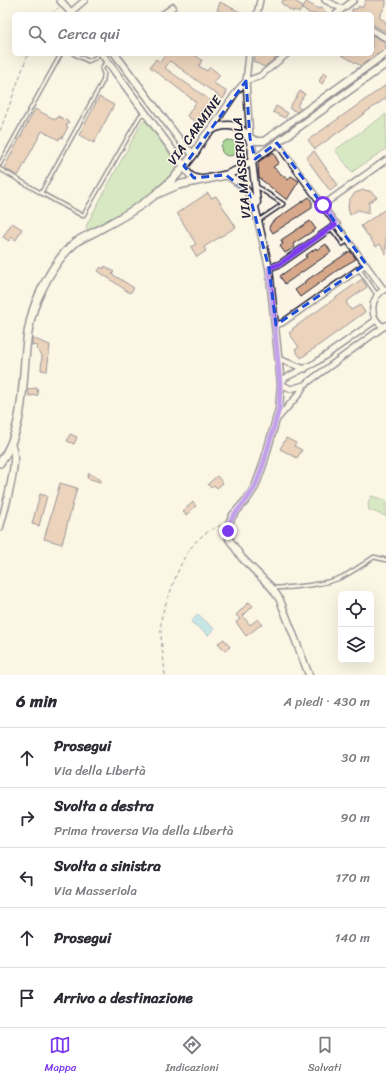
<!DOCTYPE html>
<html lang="it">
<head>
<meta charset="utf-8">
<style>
  body { margin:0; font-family:Sriracha,sans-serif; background:#f7f7f7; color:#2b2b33 }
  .controls { position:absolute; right:12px; bottom:12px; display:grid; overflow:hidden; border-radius:6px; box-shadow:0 4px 16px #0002 }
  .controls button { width:36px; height:36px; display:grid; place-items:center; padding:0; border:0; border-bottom:1px solid #e1e1e2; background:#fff; color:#2b2b33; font:20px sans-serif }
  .stop { position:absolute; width:12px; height:12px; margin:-9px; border:3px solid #7c3aed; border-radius:50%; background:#fff }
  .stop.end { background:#7c3aed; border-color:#fff; box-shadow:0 1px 4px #0008 }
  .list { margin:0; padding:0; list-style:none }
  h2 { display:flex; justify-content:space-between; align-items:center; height:52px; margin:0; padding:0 16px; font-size:17px }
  h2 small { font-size:13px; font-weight:400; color:#7c7c81 }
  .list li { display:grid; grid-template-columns:26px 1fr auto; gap:12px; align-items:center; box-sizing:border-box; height:60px; padding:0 16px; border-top:1px solid #e1e1e2 }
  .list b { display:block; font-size:15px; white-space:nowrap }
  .list p { margin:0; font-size:13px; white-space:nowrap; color:#7c7c81 }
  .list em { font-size:13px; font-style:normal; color:#7c7c81 }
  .icon { flex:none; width:22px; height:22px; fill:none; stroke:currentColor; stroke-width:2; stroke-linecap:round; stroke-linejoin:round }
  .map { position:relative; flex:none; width:386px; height:675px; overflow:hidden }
  .search { position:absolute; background:#fff; box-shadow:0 4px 16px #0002; left:12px; right:12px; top:12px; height:44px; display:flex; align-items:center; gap:10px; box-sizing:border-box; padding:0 14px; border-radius:6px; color:#7c7c81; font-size:15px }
  .sheet { height:352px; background:#fff }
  nav { display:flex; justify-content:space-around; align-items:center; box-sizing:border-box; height:56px; border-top:1px solid #e1e1e2; background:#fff; font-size:11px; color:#7c7c81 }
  nav a { display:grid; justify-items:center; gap:2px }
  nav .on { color:#7c3aed }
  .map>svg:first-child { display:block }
  .green { fill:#acd897; stroke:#677d69 }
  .water { fill:#86d3e6; stroke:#5e8ca2 }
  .building { fill:#d7a889; stroke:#22223b }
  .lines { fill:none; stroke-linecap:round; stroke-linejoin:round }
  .service-casing { stroke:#22223b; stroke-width:5.5 }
  .minor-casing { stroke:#22223b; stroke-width:8 }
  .tertiary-casing { stroke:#22223b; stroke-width:9 }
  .secondary-casing { stroke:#22223b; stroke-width:10 }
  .path { stroke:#22223b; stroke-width:1; stroke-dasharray:4 3; stroke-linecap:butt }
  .service { stroke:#fcf5e5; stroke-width:2.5 }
  .minor { stroke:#fcf5e5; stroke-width:5 }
  .tertiary { stroke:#fcf5e5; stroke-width:6 }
  .secondary { stroke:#fcf5e5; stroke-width:7 }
  .route { stroke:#7c3aed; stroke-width:5 }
  .marked { fill:none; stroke:#1d4ed8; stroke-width:3; stroke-dasharray:8 5; stroke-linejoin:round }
  .labels { text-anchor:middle; stroke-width:3; stroke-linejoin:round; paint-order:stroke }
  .street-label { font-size:13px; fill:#22223b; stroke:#fcf5e5 }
</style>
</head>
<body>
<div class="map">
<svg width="386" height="675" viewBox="0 0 386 675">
  <rect width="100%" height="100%" fill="#fcf5e5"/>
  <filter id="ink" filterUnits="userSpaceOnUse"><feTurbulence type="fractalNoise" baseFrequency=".025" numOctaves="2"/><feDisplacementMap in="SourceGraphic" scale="8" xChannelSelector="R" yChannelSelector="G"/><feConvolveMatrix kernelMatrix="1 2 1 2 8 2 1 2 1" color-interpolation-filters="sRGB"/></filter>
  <g filter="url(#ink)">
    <!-- green -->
    <path class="green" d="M386 114V149L352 172 335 150Z
      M144 121 147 122 177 161 178 164C176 166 175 170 174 172 159 190 110 224 88 230L86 228 87 224 141 124Z
      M221 148a8 8 0 1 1 16 0a8 8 0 1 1-16 0Z
      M371 496 386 500V516L369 510 368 504Z"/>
    <!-- water -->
    <path class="water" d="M198 614 214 629 208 635 191 622Z"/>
    <!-- building -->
    <path class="building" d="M283 0H293L303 6 299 13 294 10 293 12 281 3Z
      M366 0H386V5L379 17 386 22V32L372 24V14L352 13V9H357L359 6 362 8Z
      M220 2 244 14H225L217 10Z
      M306 2 319 9 322 7 327 14H311L302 9Z
      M372 35 385 42 386 49 361 66 340 54H372Z
      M166 54H193L202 60 199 66 207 71 210 67 220 75 214 83 227 92 223 99 170 61 165 68 218 106 213 113 204 107 199 114 207 120 202 127 187 116 196 102 150 67 156 59 160 62Z
      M256 54H281L264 67 253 61Z
      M324 72 327 74V76L322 84 319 81Z
      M386 85V98L315 149 308 140Z
      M300 91 305 94 297 106 301 109 297 112 289 108Z
      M99 97 114 105 94 143 79 135Z
      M276 106 288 113 285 118 273 112Z
      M35 109 56 120 58 116 69 122 66 126 68 127 62 138 60 137 59 140 42 131 18 176 4 168Z
      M314 151 338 185 330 191 306 158Z
      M273 152 279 163 273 167 288 180 291 176 299 181 287 200 259 178 258 162Z
      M363 190 370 191 377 197 368 203 369 205V213L358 210 350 215 348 208 349 200 355 193Z
      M208 193 211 198 216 196 236 227 204 247 206 251 197 257 191 247 196 244 177 213Z
      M309 197 312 202V208L273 233 269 227 272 222Z
      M384 210 386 213V254L380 244 376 247 361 226Z
      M310 221 316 229 293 244 295 247 285 253 280 246 283 244 281 240Z
      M12 223 22 229 16 240 11 237 9 241 3 237Z
      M326 244 331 252 285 284 280 276 307 257 305 256 316 248 317 250Z
      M350 251 356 259 342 267 300 297 295 290 305 283 304 282Z
      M105 266 114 272 112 274 134 288 130 293 98 271 101 267 104 269Z
      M362 279 367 287 346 302 351 310 360 305 365 312 301 358 295 350 299 347 289 333 293 330 292 329Z
      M32 338 50 345 47 371 41 370 42 355 36 349 38 346 32 345Z
      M37 388 38 395 29 396 28 389Z
      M70 434 77 437 74 444 67 441Z
      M286 438 296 443 294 446 302 450 297 458 280 449Z
      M89 473 101 480 100 482 87 478Z
      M217 476 223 483 217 488 214 485 211 488 208 484Z
      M60 483 77 488 62 544 44 539Z
      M40 494 47 496 39 526 32 524Z
      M193 502 196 506 186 515 183 511Z
      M249 602 253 606 243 616 250 625 258 619 262 624 246 636 236 622 240 619 236 615Z
      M224 639 230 647 225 651 218 643Z"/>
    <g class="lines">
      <!-- service casing -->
      <g class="service-casing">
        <path id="service" d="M74 54 88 61 95 58 98 54
          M0 164 61 54
          M0 169 41 193 103 81 104 74 102 69 106 61
          M256 186 283 204 258 221
          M41 193 83 216 140 116 144 113
          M331 228 343 244 347 241
          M359 269 377 295
          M272 588C291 588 325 585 342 577 354 571 364 564 374 557L386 560"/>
      </g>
      <!-- minor casing -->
      <g class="minor-casing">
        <path id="minor" d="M325 0 342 9
          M71 12 85 0
          M163 14 173 7
          M257 14 260 0
          M336 14 354 0
          M372 30 386 38
          M249 54 246 81 250 138
          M210 131 237 91 246 81 260 76 287 54
          M277 143 384 290
          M323 205 386 160
          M269 268 280 264 337 224
          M276 325 282 323 366 264
          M384 327C368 318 370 297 385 289
          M278 359 305 369
          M304 385 291 389 281 384 285 378 315 363 376 320
          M277 419 299 394 304 385 386 325"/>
      </g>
      <!-- tertiary casing -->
      <g class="tertiary-casing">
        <path id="tertiary" d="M60 0 72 14
          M102 54 184 166C188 174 191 178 201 179
          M115 54 185 147 194 154
          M250 138 257 141H264L386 53
          M226 175C244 186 247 187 255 207
          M0 527C4 511 21 457 11 445
          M309 675 280 600 272 588 242 558 229 539 228 531 229 523 233 515 247 499 255 487 263 465 279 409 281 384 269 268 255 207 257 202 252 161 386 64"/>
      </g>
      <!-- secondary casing -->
      <g class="secondary-casing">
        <path id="secondary" d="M0 463C36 414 13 345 41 291 49 274 61 254 76 242 83 237 92 234 100 229 119 219 139 208 156 194 170 183 183 169 194 154 198 148 203 137 209 132 217 125 232 123 240 129 252 137 253 148 252 161L240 169 226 175 178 185 157 194"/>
      </g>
      <!-- path -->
      <path class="path" d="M52 14 58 8
        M0 131 28 54
        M165 675C164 658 160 640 161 623 161 613 167 602 170 593 180 564 190 536 222 525"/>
      <!-- service -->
      <use href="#service" class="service"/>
      <!-- minor -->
      <use href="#minor" class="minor"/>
      <!-- tertiary -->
      <use href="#tertiary" class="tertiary"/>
      <!-- secondary -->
      <use href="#secondary" class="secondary"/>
    </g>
  </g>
  <g class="lines" filter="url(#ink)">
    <!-- route -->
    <path class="route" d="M228 531 229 523 234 515 247 499 255 487 263 465 279 409 280 384 269 268 280 264 336 224 323 205"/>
  </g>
  <!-- marked area -->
  <path d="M0 0H386V675H0ZM246 81 250 138 255 159 277 143 366 264 276 325 269 268 249 193 226 175 194 178 184 166Z" fill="#fcf5e5" fill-opacity=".55" fill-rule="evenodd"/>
  <path class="marked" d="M246 81 250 138 255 159 277 143 366 264 276 325 269 268 249 193 226 175 194 178 184 166Z"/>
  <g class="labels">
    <!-- street labels -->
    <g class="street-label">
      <text transform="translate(194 130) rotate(-54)" y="5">VIA CARMINE</text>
      <text transform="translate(241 168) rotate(-95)" y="5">VIA MASSERIOLA</text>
    </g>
  </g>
</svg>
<div class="controls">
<button><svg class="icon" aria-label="locate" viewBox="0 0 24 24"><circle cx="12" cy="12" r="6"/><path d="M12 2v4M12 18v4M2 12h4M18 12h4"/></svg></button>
<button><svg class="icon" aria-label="layers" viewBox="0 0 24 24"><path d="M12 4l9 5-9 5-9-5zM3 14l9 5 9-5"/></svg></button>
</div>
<div class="stop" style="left:323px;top:205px"></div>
<div class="stop end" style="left:228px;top:531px"></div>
<div class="search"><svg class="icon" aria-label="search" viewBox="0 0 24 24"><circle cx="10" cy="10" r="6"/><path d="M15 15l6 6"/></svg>Cerca qui</div>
</div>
<section class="sheet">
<h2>6 min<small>A piedi · 430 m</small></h2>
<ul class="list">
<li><svg class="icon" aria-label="ahead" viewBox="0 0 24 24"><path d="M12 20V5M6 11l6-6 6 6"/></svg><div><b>Prosegui</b><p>Via della Libertà</p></div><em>30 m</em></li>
<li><svg class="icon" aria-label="right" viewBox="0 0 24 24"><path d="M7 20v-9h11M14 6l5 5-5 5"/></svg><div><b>Svolta a destra</b><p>Prima traversa Via della Libertà</p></div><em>90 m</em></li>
<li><svg class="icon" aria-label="left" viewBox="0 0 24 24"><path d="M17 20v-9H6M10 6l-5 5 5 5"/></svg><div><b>Svolta a sinistra</b><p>Via Masseriola</p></div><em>170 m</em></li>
<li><svg class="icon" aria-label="ahead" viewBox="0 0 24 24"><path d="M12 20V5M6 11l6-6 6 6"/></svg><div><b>Prosegui</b></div><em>140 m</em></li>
<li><svg class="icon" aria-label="arrive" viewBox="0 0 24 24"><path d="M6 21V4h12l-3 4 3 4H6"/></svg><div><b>Arrivo a destinazione</b></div></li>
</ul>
</section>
<nav>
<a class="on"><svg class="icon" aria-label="map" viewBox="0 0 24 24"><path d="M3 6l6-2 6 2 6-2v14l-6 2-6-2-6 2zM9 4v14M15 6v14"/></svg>Mappa</a>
<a><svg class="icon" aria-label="directions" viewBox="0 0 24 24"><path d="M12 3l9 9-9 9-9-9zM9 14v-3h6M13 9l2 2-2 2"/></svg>Indicazioni</a>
<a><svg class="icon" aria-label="saved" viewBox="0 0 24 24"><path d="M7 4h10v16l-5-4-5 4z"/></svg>Salvati</a>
</nav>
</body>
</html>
